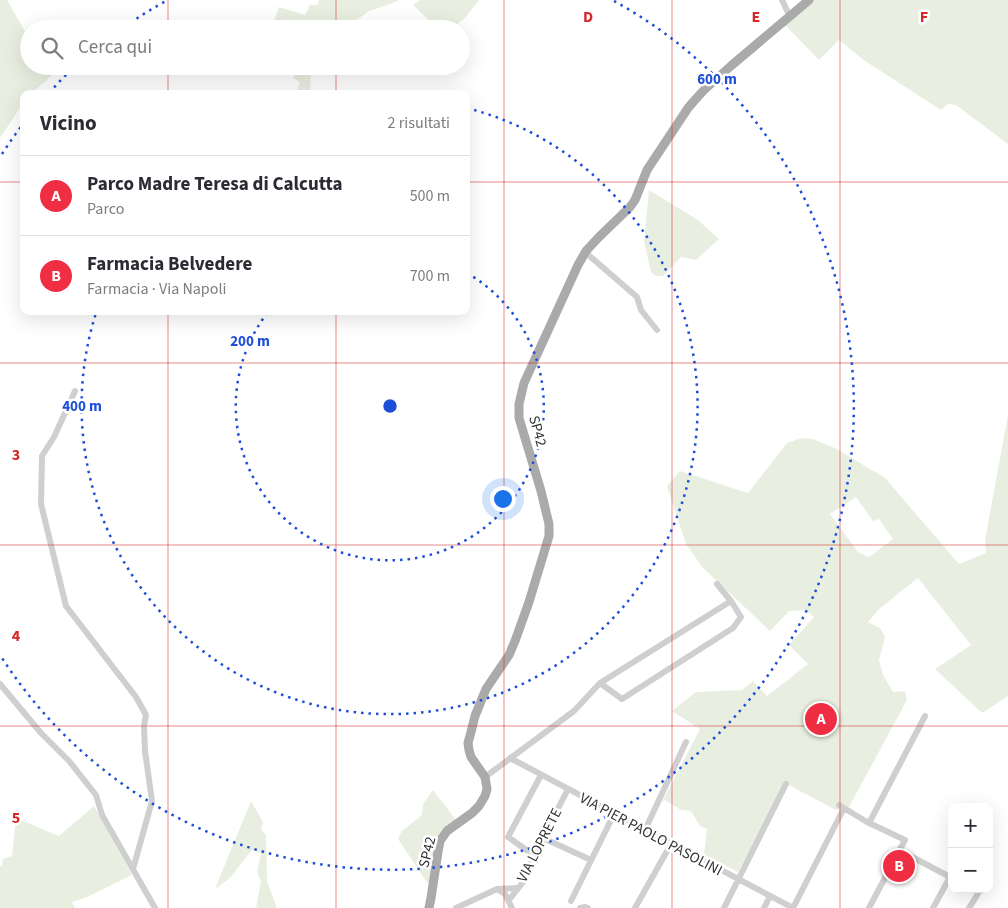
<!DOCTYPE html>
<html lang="it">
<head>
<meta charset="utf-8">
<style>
  body { margin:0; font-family:"Source Sans 3",sans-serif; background:#f7f7f7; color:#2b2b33 }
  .controls { position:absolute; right:15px; bottom:15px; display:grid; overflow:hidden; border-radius:10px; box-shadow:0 5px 20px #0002 }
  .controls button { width:45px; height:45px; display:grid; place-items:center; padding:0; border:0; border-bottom:1px solid #e1e1e2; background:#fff; color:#2b2b33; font:25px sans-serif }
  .you { position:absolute; left:502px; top:498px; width:18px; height:18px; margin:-12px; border:4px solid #fff; border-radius:50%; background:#1a73e8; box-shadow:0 0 0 8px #1a73e833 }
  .badge { display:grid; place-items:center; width:32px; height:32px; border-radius:50%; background:#ef2e43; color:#fff; font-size:16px; font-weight:700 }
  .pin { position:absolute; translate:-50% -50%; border:2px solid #fff; box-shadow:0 1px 5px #0006 }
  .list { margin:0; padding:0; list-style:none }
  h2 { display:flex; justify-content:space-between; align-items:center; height:65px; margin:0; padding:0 20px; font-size:21px }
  h2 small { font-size:16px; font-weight:400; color:#7c7c81 }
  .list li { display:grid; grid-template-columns:32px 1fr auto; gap:15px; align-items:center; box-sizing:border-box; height:80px; padding:0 20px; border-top:1px solid #e1e1e2 }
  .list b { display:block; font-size:19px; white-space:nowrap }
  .list p { margin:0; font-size:16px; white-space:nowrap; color:#7c7c81 }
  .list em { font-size:16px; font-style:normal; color:#7c7c81 }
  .icon { flex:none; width:28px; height:28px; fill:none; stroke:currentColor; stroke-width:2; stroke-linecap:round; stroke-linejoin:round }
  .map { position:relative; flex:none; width:1008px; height:908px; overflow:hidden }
  .search { position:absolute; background:#fff; box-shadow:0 5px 20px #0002; left:20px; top:20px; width:450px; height:55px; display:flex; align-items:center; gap:12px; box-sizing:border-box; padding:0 18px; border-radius:28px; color:#7c7c81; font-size:19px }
  .panel { position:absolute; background:#fff; box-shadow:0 5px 20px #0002; left:20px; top:90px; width:450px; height:225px; border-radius:10px }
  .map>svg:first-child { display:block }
  .green { fill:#e9efe0; fill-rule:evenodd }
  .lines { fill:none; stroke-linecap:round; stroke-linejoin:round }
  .minor { stroke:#cfcfcf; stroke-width:6 }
  .major { stroke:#aaa; stroke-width:9 }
  .grid { fill:none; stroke:#d62828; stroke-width:1; stroke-opacity:0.55 }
  .ring { fill:none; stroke:#1d4ed8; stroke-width:2.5; stroke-dasharray:2.5 5 }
  .labels { text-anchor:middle; stroke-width:5; stroke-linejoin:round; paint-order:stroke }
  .street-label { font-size:15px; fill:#323232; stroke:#fff }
  .grid-label { font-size:16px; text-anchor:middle; font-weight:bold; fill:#d62828; stroke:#fff; stroke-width:5; stroke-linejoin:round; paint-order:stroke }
  .centre { fill:#1d4ed8; stroke:#fff; stroke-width:2.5 }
  .ring-label { font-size:15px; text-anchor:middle; font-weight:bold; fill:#1d4ed8; stroke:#fff; stroke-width:5; stroke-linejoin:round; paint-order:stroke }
</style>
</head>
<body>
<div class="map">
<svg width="1008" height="908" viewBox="0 0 1008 908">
  <rect width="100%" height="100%" fill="#fff"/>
  <!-- green -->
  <path class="green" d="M0 0H7L26 33 29 43V66H62L31 94H24V102L0 138Z
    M319 0H399L393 3 369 11 344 29H271L279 7 305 15 310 5H317Z
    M420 0H479L465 18 451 29H438L413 5Z
    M812 0H1008V144L956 105 948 104 941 110 865 61 839 40 819 60 786 26 781 27Z
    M297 66H311L310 94H296L300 82 293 78Z
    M649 190 698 220 719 239 696 260 681 257 663 276H656L651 272 644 241Z
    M1008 415V696L982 713 935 669 971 645 918 578 879 609 868 622 880 628 885 637 879 660 883 675 893 692 905 691 907 700 849 807 836 810 785 783 738 872 704 855 707 829 700 826 691 811 681 810 665 800 662 802 700 729 672 711 696 692 742 690 753 681 767 696 808 664 789 645 814 617 805 610 789 611 770 631 703 568 686 544 667 486 680 471 748 493 787 443 801 438 813 439 837 449 885 478 959 564 986 553 985 540ZM856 497 873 521 879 519 893 539 869 557 858 552 830 514Z
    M433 790 456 820 439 837 431 884H428L398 839 402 831 422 815 423 804Z
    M251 801 263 822 261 829 266 835 267 881 277 908H256L261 881 257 872 261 853 252 850 230 878 215 889Z
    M94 806 132 875 85 898 72 902 75 908H0V866H2L3 859 12 856 16 818 59 836Z"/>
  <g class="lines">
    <!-- minor -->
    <path class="minor" d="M782 0 790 17
      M585 252 637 297 641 310 657 330
      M75 391 54 437 42 456 41 504 66 606 136 697 146 715 144 726 145 751 152 801 133 869
      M717 584 731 601
      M0 684 41 733 69 761 96 795 102 815 155 908
      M510 758 793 908 844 808
      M485 777 574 711 600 683 731 601 741 617 733 628 622 699 600 683
      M839 805 867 822 905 840 869 908
      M869 823 925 716
      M645 830 686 742
      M543 838 591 860
      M899 850 952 878
      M535 856 508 837 541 775
      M497 889 505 894 512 908
      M509 900 527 877 529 867 543 838 568 789
      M571 901 614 814
      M456 908 497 889 517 888
      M580 908 585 907 588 908
      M635 908 671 844
      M724 908 786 784
      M764 908 770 896
      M933 908 950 877
      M969 908 979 892 974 889"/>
    <!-- major -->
    <path class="major" d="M429 908 431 898 438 852 440 841 447 831 472 813 479 806 485 796 487 789 485 777 471 757 469 750 468 743 471 732 475 716 486 689 509 655 515 641 529 602 549 536V524L541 491 519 418V404L524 383 578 265 586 251 598 238 630 207 635 200 647 170 688 108 694 101 704 90 732 65 809 0"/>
  </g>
  <!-- grid -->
  <path class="grid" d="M168 0V29M336 0V29M504 0V908M672 0V908M840 0V908M168 66V94M336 66V94M0 182H24M466 182H1008M168 311V908M336 311V908M0 363H1008M0 545H1008M0 726H1008"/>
  <!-- distance rings -->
  <g class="ring">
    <path d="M467 273A154 154 0 1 1 268 312"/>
    <path d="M467 108A308 308 0 1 1 96 313"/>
    <path d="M2 154A463 463 0 0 1 23 124M49 93A463 463 0 0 1 74 67M124 27A463 463 0 0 1 166 1M614 1A463 463 0 1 1 2 658"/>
  </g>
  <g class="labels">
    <!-- street labels -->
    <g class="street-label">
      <text transform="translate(538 431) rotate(75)" y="5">SP42</text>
      <text transform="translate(651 834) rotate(28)" y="5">VIA PIER PAOLO PASOLINI</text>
      <text transform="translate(539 845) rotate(-63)" y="5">VIA LOPRETE</text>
      <text transform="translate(427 852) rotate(-76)" y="5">SP42</text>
    </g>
  </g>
  <g class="grid-label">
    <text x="588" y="22">D</text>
    <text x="756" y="22">E</text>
    <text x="924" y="22">F</text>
    <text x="16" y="460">3</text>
    <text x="16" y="641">4</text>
    <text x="16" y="823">5</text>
  </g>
  <circle cx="390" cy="406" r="8" class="centre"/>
  <g class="ring-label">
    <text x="717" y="84">600 m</text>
    <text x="250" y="346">200 m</text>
    <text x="82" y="411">400 m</text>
  </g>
</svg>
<div class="controls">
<button>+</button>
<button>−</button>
</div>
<div class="you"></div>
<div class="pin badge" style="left:821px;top:719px">A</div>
<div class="pin badge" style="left:899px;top:866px">B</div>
<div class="search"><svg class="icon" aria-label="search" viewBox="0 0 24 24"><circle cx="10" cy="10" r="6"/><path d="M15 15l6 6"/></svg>Cerca qui</div>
<section class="panel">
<h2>Vicino<small>2 risultati</small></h2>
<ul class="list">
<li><span class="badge">A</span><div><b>Parco Madre Teresa di Calcutta</b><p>Parco</p></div><em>500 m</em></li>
<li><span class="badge">B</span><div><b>Farmacia Belvedere</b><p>Farmacia · Via Napoli</p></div><em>700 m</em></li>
</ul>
</section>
</div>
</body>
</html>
